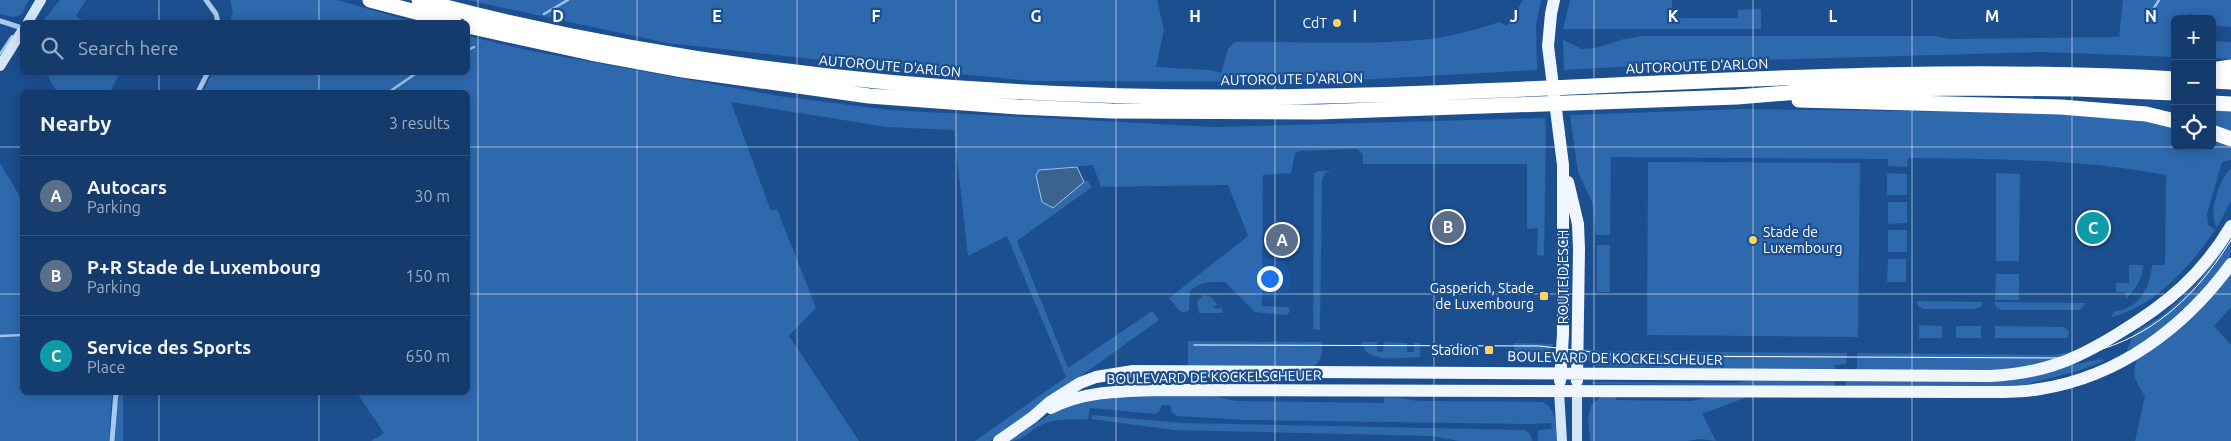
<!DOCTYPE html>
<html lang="en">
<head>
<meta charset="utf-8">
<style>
  body { margin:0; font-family:Ubuntu,sans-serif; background:#214673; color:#f1f3f6 }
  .controls { position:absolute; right:15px; top:15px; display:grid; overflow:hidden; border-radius:8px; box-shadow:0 2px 12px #0003 }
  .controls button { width:45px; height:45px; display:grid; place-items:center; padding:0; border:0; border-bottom:1px solid #33557e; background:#143b6b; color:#f1f3f6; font:25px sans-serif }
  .you { position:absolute; left:1269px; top:278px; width:18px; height:18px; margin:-12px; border:4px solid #fff; border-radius:50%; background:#1a73e8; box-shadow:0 0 0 8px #1a73e833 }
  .badge { display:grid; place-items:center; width:32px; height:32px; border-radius:50%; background:#95b2f1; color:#fff; font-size:16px; font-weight:700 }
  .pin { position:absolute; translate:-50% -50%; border:2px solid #fff; box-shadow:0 1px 5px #0006 }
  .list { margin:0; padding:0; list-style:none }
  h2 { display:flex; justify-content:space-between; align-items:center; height:65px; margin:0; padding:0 20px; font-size:21px }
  h2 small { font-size:16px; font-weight:400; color:#9dadc1 }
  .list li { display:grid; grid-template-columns:32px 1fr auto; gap:15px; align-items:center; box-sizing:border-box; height:80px; padding:0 20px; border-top:1px solid #33557e }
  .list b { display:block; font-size:19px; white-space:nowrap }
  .list p { margin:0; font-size:16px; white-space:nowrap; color:#9dadc1 }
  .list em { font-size:16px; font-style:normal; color:#9dadc1 }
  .icon { flex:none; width:28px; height:28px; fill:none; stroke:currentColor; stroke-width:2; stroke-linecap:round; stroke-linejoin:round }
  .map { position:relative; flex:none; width:2231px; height:441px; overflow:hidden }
  .search { position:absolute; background:#143b6b; box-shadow:0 2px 12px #0003; left:20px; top:20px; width:450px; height:55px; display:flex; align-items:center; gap:12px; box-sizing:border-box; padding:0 18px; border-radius:8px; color:#9dadc1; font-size:19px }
  .panel { position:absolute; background:#143b6b; box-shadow:0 2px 12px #0003; left:20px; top:90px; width:450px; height:305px; border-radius:8px }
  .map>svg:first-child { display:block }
  .green { fill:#2e69ad }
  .water { fill:#3c6290; stroke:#9cc4f0 }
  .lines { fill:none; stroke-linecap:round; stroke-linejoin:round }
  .stream { stroke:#9cc4f0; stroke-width:2.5 }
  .street { stroke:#a9c9ee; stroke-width:5 }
  .secondary { stroke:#d6e6fa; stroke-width:10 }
  .primary { stroke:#f0f6ff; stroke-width:12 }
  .highway { stroke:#fff; stroke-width:15 }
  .tram { stroke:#fff; stroke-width:1 }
  .grid { fill:none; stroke:#fff; stroke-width:1; stroke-opacity:0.55 }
  .poi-dot { fill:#ffd166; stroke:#1b4f8f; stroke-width:2 }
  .labels { text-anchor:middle; stroke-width:4.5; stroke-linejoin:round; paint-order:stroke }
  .poi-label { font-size:14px; fill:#fff; stroke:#1b4f8f; text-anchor:end }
  .street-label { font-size:14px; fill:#fff; stroke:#1b4f8f }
  .grid-label { font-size:16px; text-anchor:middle; font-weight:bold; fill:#fff; stroke:#1b4f8f; stroke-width:4.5; stroke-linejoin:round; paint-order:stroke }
</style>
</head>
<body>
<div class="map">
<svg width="2231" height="441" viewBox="0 0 2231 441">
  <rect width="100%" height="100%" fill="#1b4f8f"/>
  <!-- green -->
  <path class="green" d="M0 0H29L21 15 13 17 0 14Z
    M60 0H86L76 16 85 22H42Z
    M230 0H337L414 22H230L233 12Z
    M467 0H1157L1164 30 1156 67 1209 70 1221 73 1228 49 1235 42C1299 41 1365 46 1430 39 1454 36 1477 29 1500 22L1507 26 1523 0H1541L1536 26 1537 70 1322 82 1031 81 847 63 667 43Z
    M1570 0H1672V18H1738V10L1761 9V29H1563Z
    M2123 0H2231V27L2212 25V19H2192L2190 13 2185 19H2175V57L2041 52 1727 61 1564 70 1563 40 1582 49 1596 48 1624 39 1643 36H1933L1952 39 2119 37Z
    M468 36 531 51 779 96 889 110 1215 127 1545 118 1546 128 1544 256 1537 255 1538 228 1527 229V164H1363V154L1357 149 1300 151 1295 153 1291 173 1263 175 1262 306 1287 307 1290 309 1289 313 1286 315 1255 312 1225 282C1210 282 1201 281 1190 291L1189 310 1184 313 1179 310 1169 298 1248 236 1228 185 1101 187 1093 165 1039 170 1053 208 1084 182 1087 180 1092 187 1017 241 1068 368 1152 311 1159 320 990 441H975L1066 377 1007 236 968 256 954 130 887 127 731 102 771 211 777 209 816 308 789 336 859 441H371L384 433 357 393 468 392V92H203L212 73 468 72Z
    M2212 41 2231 42V59L2212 58Z
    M115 73 118 76 110 92H57L46 73Z
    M1741 109 2058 113 2138 120 2175 127V146H2212V139L2231 146V160L2222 162 2207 214 2208 225 2215 230C2194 261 2164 296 2129 311 2123 314 2117 315 2111 318L2114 312C2119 310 2124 310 2129 307 2144 300 2151 280 2152 265H2165L2166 175C2081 159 1994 159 1908 158L1907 167 1888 166V159L1611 157 1610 235H1596L1592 201 1578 172 1570 115Z
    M2212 109 2231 111V132L2212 126Z
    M1648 162 1860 163 1858 337 1647 335Z
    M0 163 22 200V392L112 393 109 441H0Z
    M2231 168V201L2217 227C2207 215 2220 178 2231 168Z
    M1317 171H1331L1325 173 1322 180 1320 330 1313 329 1314 174Z
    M1887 173 1907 174V195H1887Z
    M1996 173 2020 174 2019 261H1996Z
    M1888 202H1907V223L1888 224Z
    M1888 230H1907V252H1888Z
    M2231 235C2231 242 2231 252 2230 258 2214 288 2159 340 2127 350L2134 333 2163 315 2196 284Z
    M1597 245H1610V292H1597Z
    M1888 259H1906V282H1887Z
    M2129 265H2143C2142 280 2136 288 2126 299L2125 292H2116V283H2129Z
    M2231 272V307L2214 326 2231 345V441H2135L2145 396C2136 383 2130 373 2138 358Z
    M1996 274H2019V300H1995Z
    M1204 295 1211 297 1217 304 1214 307 1217 309 1221 307 1223 313H1199L1197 302Z
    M1917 301 1983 302 1981 307 1975 309H1923L1918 306Z
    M1994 302 2086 303 2080 310H2001L1997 308Z
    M1919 325 1942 326V338H1919Z
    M1956 326H1981V338H1956Z
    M1995 326 2064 327 2069 331 2067 338H1995Z
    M2097 338 2096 341 2072 355 2017 370 1857 371V353L2051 355C2067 353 2086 350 2097 338Z
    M1188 341 1322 342C1322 354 1323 360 1312 367H1188Z
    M1362 342H1377V351L1383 352 1384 342 1407 343V352H1414V343H1420V357C1402 357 1365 365 1362 342Z
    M1514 343 1553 344C1547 360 1528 357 1514 357Z
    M1583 349 1604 351 1847 353 1846 364 1835 365V372L1669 370 1647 367 1599 366 1587 360Z
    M2102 359 2104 361 2078 371 2019 386 1846 387V380L2066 366Z
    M1755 380H1835V387L1592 384V382L1734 383Z
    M118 393H123V441H115Z
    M1616 395V400L1692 401 1708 397H1747L1702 414 1716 441 1699 439 1688 441H1590L1588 418 1591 405 1602 396Z
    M1213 396 1236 401 1384 403V397L1400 398 1418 401 1543 402C1557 410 1556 427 1557 441H1538V432L1540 430 1552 429 1551 423 1530 424 1246 420 1177 416 1172 412 1170 405H1162L1160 410 1156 414 1090 408 1088 419C1072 420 1055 418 1041 425 1029 431 1023 441 1009 441L1064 405 1100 397Z
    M1092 415 1181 423 1525 430 1530 434 1532 441H1459L1431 436 1174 430 1091 419Z"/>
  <!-- water -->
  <path class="water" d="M1077 167 1084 182 1053 208 1042 202 1036 175 1039 170Z"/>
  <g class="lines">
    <!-- stream -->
    <path class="stream" d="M544 14 568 0
      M2149 16 2159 0
      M468 50 474 47
      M0 54 12 36
      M389 92 418 72
      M0 336 22 335"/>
    <!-- street -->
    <path class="street" d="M206 0 216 14 218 22
      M0 21 22 28
      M198 92 208 72
      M112 441 116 392"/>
    <!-- secondary -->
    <path class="secondary" d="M28 22 41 0
      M0 66 22 31
      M1559 391 1562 441
      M1577 391V441"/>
    <!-- primary -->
    <path class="primary" d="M1554 0 1551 14 1548 46 1563 165V334L1560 381
      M1568 182 1578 224 1579 249 1577 381
      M1051 408C1084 391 1122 391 1159 390L1975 392C1997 392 2019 393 2040 389 2119 377 2185 327 2231 264
      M999 441 1033 417 1050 402 1080 383 1096 377 1133 371 1990 376C2012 375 2033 372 2054 365 2077 358 2098 346 2119 333 2167 304 2202 275 2231 226"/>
    <!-- highway -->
    <path class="highway" d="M370 0 454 22
      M419 0C691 73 971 99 1253 97 1560 95 1868 61 2175 79
      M468 26 591 53 683 70 869 96 1018 107 1112 111 1318 112 1737 97 1824 90 1963 88 2076 89 2175 93
      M2212 70 2231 67
      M2212 81 2231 82
      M1799 100 2061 107 2146 114 2175 121
      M2212 103 2231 104
      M2212 132 2231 139"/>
    <!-- tram -->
    <path class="tram" d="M1194 345 1539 346 1628 356 2058 358C2137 350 2190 306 2231 240"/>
  </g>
  <!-- grid -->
  <path class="grid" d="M159 0V22M319 0V22M478 0V441M637 0V441M797 0V441M956 0V441M1116 0V441M1275 0V441M1434 0V441M1594 0V441M1753 0V441M1912 0V441M2072 0V441M159 72V92M319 72V92M0 147H22M468 147H2231M0 294H22M468 294H2231M159 392V441M319 392V441"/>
  <!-- markers -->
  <g class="poi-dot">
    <circle cx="1337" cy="23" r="5"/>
    <circle cx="1753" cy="240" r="5"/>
    <rect x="1539" y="291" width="10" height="10" rx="2.5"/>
    <rect x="1484" y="345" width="10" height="10" rx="2.5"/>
  </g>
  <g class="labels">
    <!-- poi labels -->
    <g class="poi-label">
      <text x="1327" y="28">CdT</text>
      <text x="1763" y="237" text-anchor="start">Stade de<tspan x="1763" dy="16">Luxembourg</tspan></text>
      <text x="1534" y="293">Gasperich, Stade<tspan x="1534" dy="16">de Luxembourg</tspan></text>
      <text x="1479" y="355">Stadion</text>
    </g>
    <!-- street labels -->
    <g class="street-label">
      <text transform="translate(890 66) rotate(5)" y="5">AUTOROUTE D'ARLON</text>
      <text transform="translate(1697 66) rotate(-2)" y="5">AUTOROUTE D'ARLON</text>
      <text transform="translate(1292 79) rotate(-1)" y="5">AUTOROUTE D'ARLON</text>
      <text transform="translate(1563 277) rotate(-90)" y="5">ROUTE D'ESCH</text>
      <text transform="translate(1615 358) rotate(1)" y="5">BOULEVARD DE KOCKELSCHEUER</text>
      <text transform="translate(1214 377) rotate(-1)" y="5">BOULEVARD DE KOCKELSCHEUER</text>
    </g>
  </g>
  <g class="grid-label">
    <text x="558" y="22">D</text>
    <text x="717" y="22">E</text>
    <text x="876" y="22">F</text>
    <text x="1036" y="22">G</text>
    <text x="1195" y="22">H</text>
    <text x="1355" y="22">I</text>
    <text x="1514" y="22">J</text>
    <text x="1673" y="22">K</text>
    <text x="1833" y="22">L</text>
    <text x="1992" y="22">M</text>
    <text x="2151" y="22">N</text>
  </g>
</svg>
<div class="controls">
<button>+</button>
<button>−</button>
<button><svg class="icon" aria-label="locate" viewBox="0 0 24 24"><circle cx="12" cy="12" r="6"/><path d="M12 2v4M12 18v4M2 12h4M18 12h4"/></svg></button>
</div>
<div class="you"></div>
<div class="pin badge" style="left:1282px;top:240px;background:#5c6f8a">A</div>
<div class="pin badge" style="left:1448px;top:227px;background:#5c6f8a">B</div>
<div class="pin badge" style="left:2093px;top:228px;background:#0f9aa8">C</div>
<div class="search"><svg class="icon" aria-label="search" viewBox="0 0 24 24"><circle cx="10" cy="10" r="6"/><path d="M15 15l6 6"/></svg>Search here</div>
<section class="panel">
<h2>Nearby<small>3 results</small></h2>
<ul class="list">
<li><span class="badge" style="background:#5c6f8a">A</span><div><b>Autocars</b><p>Parking</p></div><em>30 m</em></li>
<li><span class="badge" style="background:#5c6f8a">B</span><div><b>P+R Stade de Luxembourg</b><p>Parking</p></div><em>150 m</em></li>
<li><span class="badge" style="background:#0f9aa8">C</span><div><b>Service des Sports</b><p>Place</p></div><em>650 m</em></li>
</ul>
</section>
</div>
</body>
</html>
